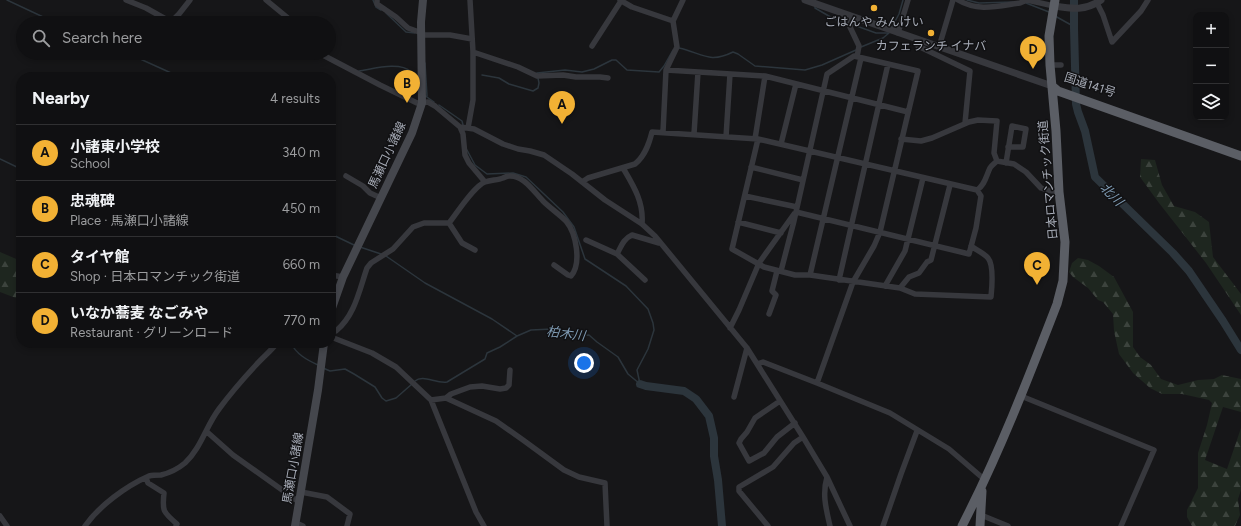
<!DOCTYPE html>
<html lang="en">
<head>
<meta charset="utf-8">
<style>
  body { margin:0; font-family:Figtree,"Noto Sans JP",sans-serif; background:#19191b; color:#f1f3f6 }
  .controls { position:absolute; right:12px; top:12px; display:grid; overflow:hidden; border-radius:8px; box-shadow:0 2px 6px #0003 }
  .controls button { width:36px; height:36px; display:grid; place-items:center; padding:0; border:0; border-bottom:1px solid #303032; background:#101012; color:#f1f3f6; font:20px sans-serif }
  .you { position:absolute; left:584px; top:363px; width:14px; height:14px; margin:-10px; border:3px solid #fff; border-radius:50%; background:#1a73e8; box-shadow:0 0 0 6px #1a73e833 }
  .badge { display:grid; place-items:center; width:26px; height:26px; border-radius:50%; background:#f2b134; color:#111; font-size:13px; font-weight:700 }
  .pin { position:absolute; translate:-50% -33px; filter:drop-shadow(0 1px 2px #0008) }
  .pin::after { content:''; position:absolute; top:21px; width:14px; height:12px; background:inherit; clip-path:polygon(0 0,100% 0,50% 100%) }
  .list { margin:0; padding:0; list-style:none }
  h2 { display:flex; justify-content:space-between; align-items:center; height:52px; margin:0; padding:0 16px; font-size:17px }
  h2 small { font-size:13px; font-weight:400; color:#9c9d9f }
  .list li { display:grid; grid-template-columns:26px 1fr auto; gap:12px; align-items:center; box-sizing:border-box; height:56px; padding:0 16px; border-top:1px solid #303032 }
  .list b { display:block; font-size:15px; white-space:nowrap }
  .list p { margin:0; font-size:13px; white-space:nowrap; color:#9c9d9f }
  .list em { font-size:13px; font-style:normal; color:#9c9d9f }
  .icon { flex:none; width:22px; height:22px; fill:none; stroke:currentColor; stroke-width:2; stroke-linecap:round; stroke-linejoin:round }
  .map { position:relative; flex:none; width:1241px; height:526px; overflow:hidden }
  .search { position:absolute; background:#101012; box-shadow:0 2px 6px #0003; left:16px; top:16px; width:320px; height:44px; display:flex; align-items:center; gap:10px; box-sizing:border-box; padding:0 14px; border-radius:22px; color:#9c9d9f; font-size:15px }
  .panel { position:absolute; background:#101012; box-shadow:0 2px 6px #0003; left:16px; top:72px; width:320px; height:276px; border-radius:16px }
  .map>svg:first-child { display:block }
  .forest { fill:url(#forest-firs) }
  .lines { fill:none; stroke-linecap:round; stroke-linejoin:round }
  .stream { stroke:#2c353c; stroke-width:1.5 }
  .river { stroke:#2c353c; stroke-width:8 }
  .minor { stroke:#37383d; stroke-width:5.5 }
  .tertiary { stroke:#37383d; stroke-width:7 }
  .secondary { stroke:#45474d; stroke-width:8 }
  .trunk { stroke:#5b5e65; stroke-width:9 }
  .poi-dot { fill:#f2b134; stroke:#111113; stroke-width:1.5 }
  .labels { text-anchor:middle; stroke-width:3; stroke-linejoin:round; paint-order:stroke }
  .poi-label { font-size:12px; fill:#a8adb8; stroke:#111113 }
  .street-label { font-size:12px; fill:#a8adb8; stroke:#111113 }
  .water-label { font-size:13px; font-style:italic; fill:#7f9bb3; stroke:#111113 }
</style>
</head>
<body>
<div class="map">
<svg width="1241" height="526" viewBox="0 0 1241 526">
  <defs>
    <pattern id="forest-firs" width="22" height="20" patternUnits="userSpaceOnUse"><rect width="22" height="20" fill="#1e261f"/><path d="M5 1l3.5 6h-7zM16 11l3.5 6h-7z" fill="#3c433d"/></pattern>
  </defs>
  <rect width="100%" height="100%" fill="#161618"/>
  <!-- forest -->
  <path class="forest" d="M1141 159 1155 160 1162 185 1174 206 1195 212 1209 222 1213 257 1241 294V315L1206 263 1159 203 1140 177Z
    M0 252 21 261V300L0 292Z
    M1078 258 1088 260 1099 266 1114 277 1133 312V347L1140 357 1151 365 1161 379 1178 385 1198 380 1214 379 1222 375 1241 379V412L1223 407 1205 460 1227 469 1241 428V490L1238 499 1240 515 1235 526H1192L1187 517V510L1198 488V453L1207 425 1212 403 1209 400 1182 394H1162L1150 388 1133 373 1119 354 1114 331 1113 314 1103 302 1098 300 1088 288 1073 277 1069 272 1072 263Z"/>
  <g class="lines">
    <!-- stream -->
    <path class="stream" d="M7 0 56 23
      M373 0 376 7 381 10
      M967 0 979 3 1013 2
      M1026 3 1049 12
      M815 6V8L834 19 848 23
      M386 13 406 32 415 33
      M1055 16 1073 26 1074 28
      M851 24 876 33H888
      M892 27 899 14 903 0
      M861 47 883 38 889 33
      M679 48C702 53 709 64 733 52L738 54 755 66 805 70 822 65 856 50
      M127 53 180 77
      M425 63 427 96
      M359 71C373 69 400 61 411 72 411 80 412 86 419 91
      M537 74V73L565 70 582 72 594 69 612 60H616L627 70 659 72 664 66 673 50
      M482 75 499 78 509 84 533 91 538 88 539 83 538 78
      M424 95 434 102
      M439 105 462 121 463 125
      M467 150 475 165 487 174 513 173 526 177 563 212 574 227 585 259 626 286 648 309 653 323 654 330 648 349 637 370 640 384
      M0 159 21 169
      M331 234 354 245
      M360 247 381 254
      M386 256 425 283 492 319 517 336 531 330 552 329 576 336 589 335 597 342 618 357 628 374 640 384
      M291 343C296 354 307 360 318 365
      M323 368 330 371 345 369 354 374 375 387 382 398 386 401 396 398 412 384
      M415 381C423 374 436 384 447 382L485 359 487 353 500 347 517 336"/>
    <!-- river -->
    <path class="river" d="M1074 0V28L1076 104 1078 112 1085 131 1095 177 1173 253 1189 271 1223 321 1241 350
      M640 384 646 386 684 391 696 399 709 416 714 438V456L718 480 722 526"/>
    <!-- minor -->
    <path class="minor" d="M126 0 146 8 171 22 179 14 190 0
      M266 0 294 23
      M377 0V4L396 17 408 28 422 33
      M620 0 632 7 673 21
      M958 0C978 12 998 6 1020 3L1027 0 1054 6
      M1097 3 1103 15 1112 42 1141 11 1148 0
      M851 16 850 27 859 46 857 57
      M898 33 908 0
      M422 35H450L472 39
      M919 40 918 46 970 71 965 123
      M592 46 621 1
      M939 47 953 0
      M473 52 518 67 537 76 563 75 576 77H600L608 78
      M319 53 380 85 417 103 428 102 435 106 460 127 463 134 465 155 469 163 485 182
      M1050 65H1061
      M666 70 765 76 908 112
      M460 127 474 129 503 144 518 149 530 151 544 155 572 174 605 200 642 224 655 236 747 348 803 437 827 477 850 526
      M468 128 473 100V52L470 0
      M663 132 666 70 677 47 673 21 683 0
      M694 134 698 72
      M726 137 730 74
      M755 139 765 76
      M758 139 732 249 764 267 795 275H810L900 288 909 277 919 273 927 262 931 260 950 185
      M901 139 921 141 932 138 969 122 978 120 997 121 994 153 997 161
      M781 144 796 84
      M997 161 1014 164 1026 172 1041 188 1047 190 1059 192
      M1006 163 1012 126 1026 129 1023 147H1008
      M751 167 803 180
      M623 168C633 185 644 202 642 224
      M346 176 363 186 370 193 381 198
      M582 182 588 178 635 164C645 156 649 144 652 132L758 139 977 190C985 185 986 176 990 168 992 165 995 163 997 161
      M745 196 797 207
      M796 212 969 254 976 228 981 196 977 190
      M738 222 781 233
      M449 223 462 243 475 250
      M586 240 617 254 645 280
      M617 254C621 247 623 239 632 235L659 243
      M781 271 794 221 827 74 854 56 918 71 880 232 874 246 853 282 817 383
      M331 275 343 277
      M810 275 861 58
      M839 280 888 64
      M885 286 905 251 923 178
      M900 288 915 294 991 297C992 287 994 265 988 258 984 253 976 250 971 246
      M769 314 776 295 772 291 777 271
      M730 328 739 310 759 263 794 214
      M331 331H336C355 315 359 291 367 268L371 263 393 249 413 227 424 223H449C457 213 474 186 485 182 491 180 498 180 503 178 505 177 507 176 509 176 524 175 534 192 543 201 550 208 559 214 566 221 576 233 582 263 571 276L568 275 554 265
      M331 337 372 353 396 367 431 400 476 512 484 526
      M757 364 763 362 817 383 890 413 949 449 985 480
      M1021 396 1154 450 1121 526
      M734 397 747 348
      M446 398 496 421 523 440 564 470 579 477 605 483 607 526
      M431 400 446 398 451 394 470 387 482 386 500 389 506 388 509 385 510 370
      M780 401 755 418 747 432 741 439 739 443 749 461 764 453 777 437 795 423
      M206 431 233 455 299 502
      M827 477C822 494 826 509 830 526
      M146 478 148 483 164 493C162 511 163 512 177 524L176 526
      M301 492 327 497 350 514 347 526
      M981 515 1008 526
      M0 516 7 526
      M296 523 303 526
      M85 526C99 506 126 486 149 476 153 475 157 475 161 475 169 473 179 468 185 463 201 448 206 426 219 409 230 394 243 379 256 365 263 357 271 351 277 343
      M768 526 739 491V487L773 467 794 443 803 437
      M883 526 901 474 917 431"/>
    <!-- tertiary -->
    <path class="tertiary" d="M805 0 1052 86
      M1054 6C1073 9 1085 11 1101 0"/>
    <!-- secondary -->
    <path class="secondary" d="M331 311 343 277 412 133 422 103 421 22 423 0
      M295 526 318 390 324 343"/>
    <!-- trunk -->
    <path class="trunk" d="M1052 86 1058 91 1241 156
      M962 526C999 454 1028 379 1057 304L1063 281 1065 242 1059 192 1056 131 1050 65 1049 36 1055 0
      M980 526 982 491"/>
  </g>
  <!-- markers -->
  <g class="poi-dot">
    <circle cx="874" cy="8" r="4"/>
    <circle cx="931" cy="33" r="4"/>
  </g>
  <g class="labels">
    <!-- poi labels -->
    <g class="poi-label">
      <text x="874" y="26">ごはんや みんけい</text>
      <text x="931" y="50">カフェランチ イナバ</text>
    </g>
    <!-- street labels -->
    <g class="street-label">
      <text transform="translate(1090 85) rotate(18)" y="4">国道141号</text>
      <text transform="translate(387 155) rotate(-65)" y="4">馬瀬口小諸線</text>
      <text transform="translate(1048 180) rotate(-95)" y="4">日本ロマンチック街道</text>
      <text transform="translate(293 468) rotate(-80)" y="4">馬瀬口小諸線</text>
    </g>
    <!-- water labels -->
    <g class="water-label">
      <text transform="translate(1112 194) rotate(45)" y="5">北川</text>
      <text transform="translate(566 333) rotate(7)" y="5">柏木川</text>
    </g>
  </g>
</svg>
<div class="controls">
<button>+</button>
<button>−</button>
<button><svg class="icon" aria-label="layers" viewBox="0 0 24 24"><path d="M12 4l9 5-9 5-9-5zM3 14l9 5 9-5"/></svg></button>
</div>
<div class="you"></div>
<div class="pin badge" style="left:562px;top:124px">A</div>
<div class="pin badge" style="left:407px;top:103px">B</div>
<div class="pin badge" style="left:1037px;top:285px">C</div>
<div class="pin badge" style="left:1033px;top:69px">D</div>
<div class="search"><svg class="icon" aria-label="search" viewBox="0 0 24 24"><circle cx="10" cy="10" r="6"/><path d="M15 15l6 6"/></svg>Search here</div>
<section class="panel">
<h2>Nearby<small>4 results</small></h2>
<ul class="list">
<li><span class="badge">A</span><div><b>小諸東小学校</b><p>School</p></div><em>340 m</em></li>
<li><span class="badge">B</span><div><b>忠魂碑</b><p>Place · 馬瀬口小諸線</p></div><em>450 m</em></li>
<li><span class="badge">C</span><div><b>タイヤ館</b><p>Shop · 日本ロマンチック街道</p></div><em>660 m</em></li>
<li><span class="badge">D</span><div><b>いなか蕎麦 なごみや</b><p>Restaurant · グリーンロード</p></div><em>770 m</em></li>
</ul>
</section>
</div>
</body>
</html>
